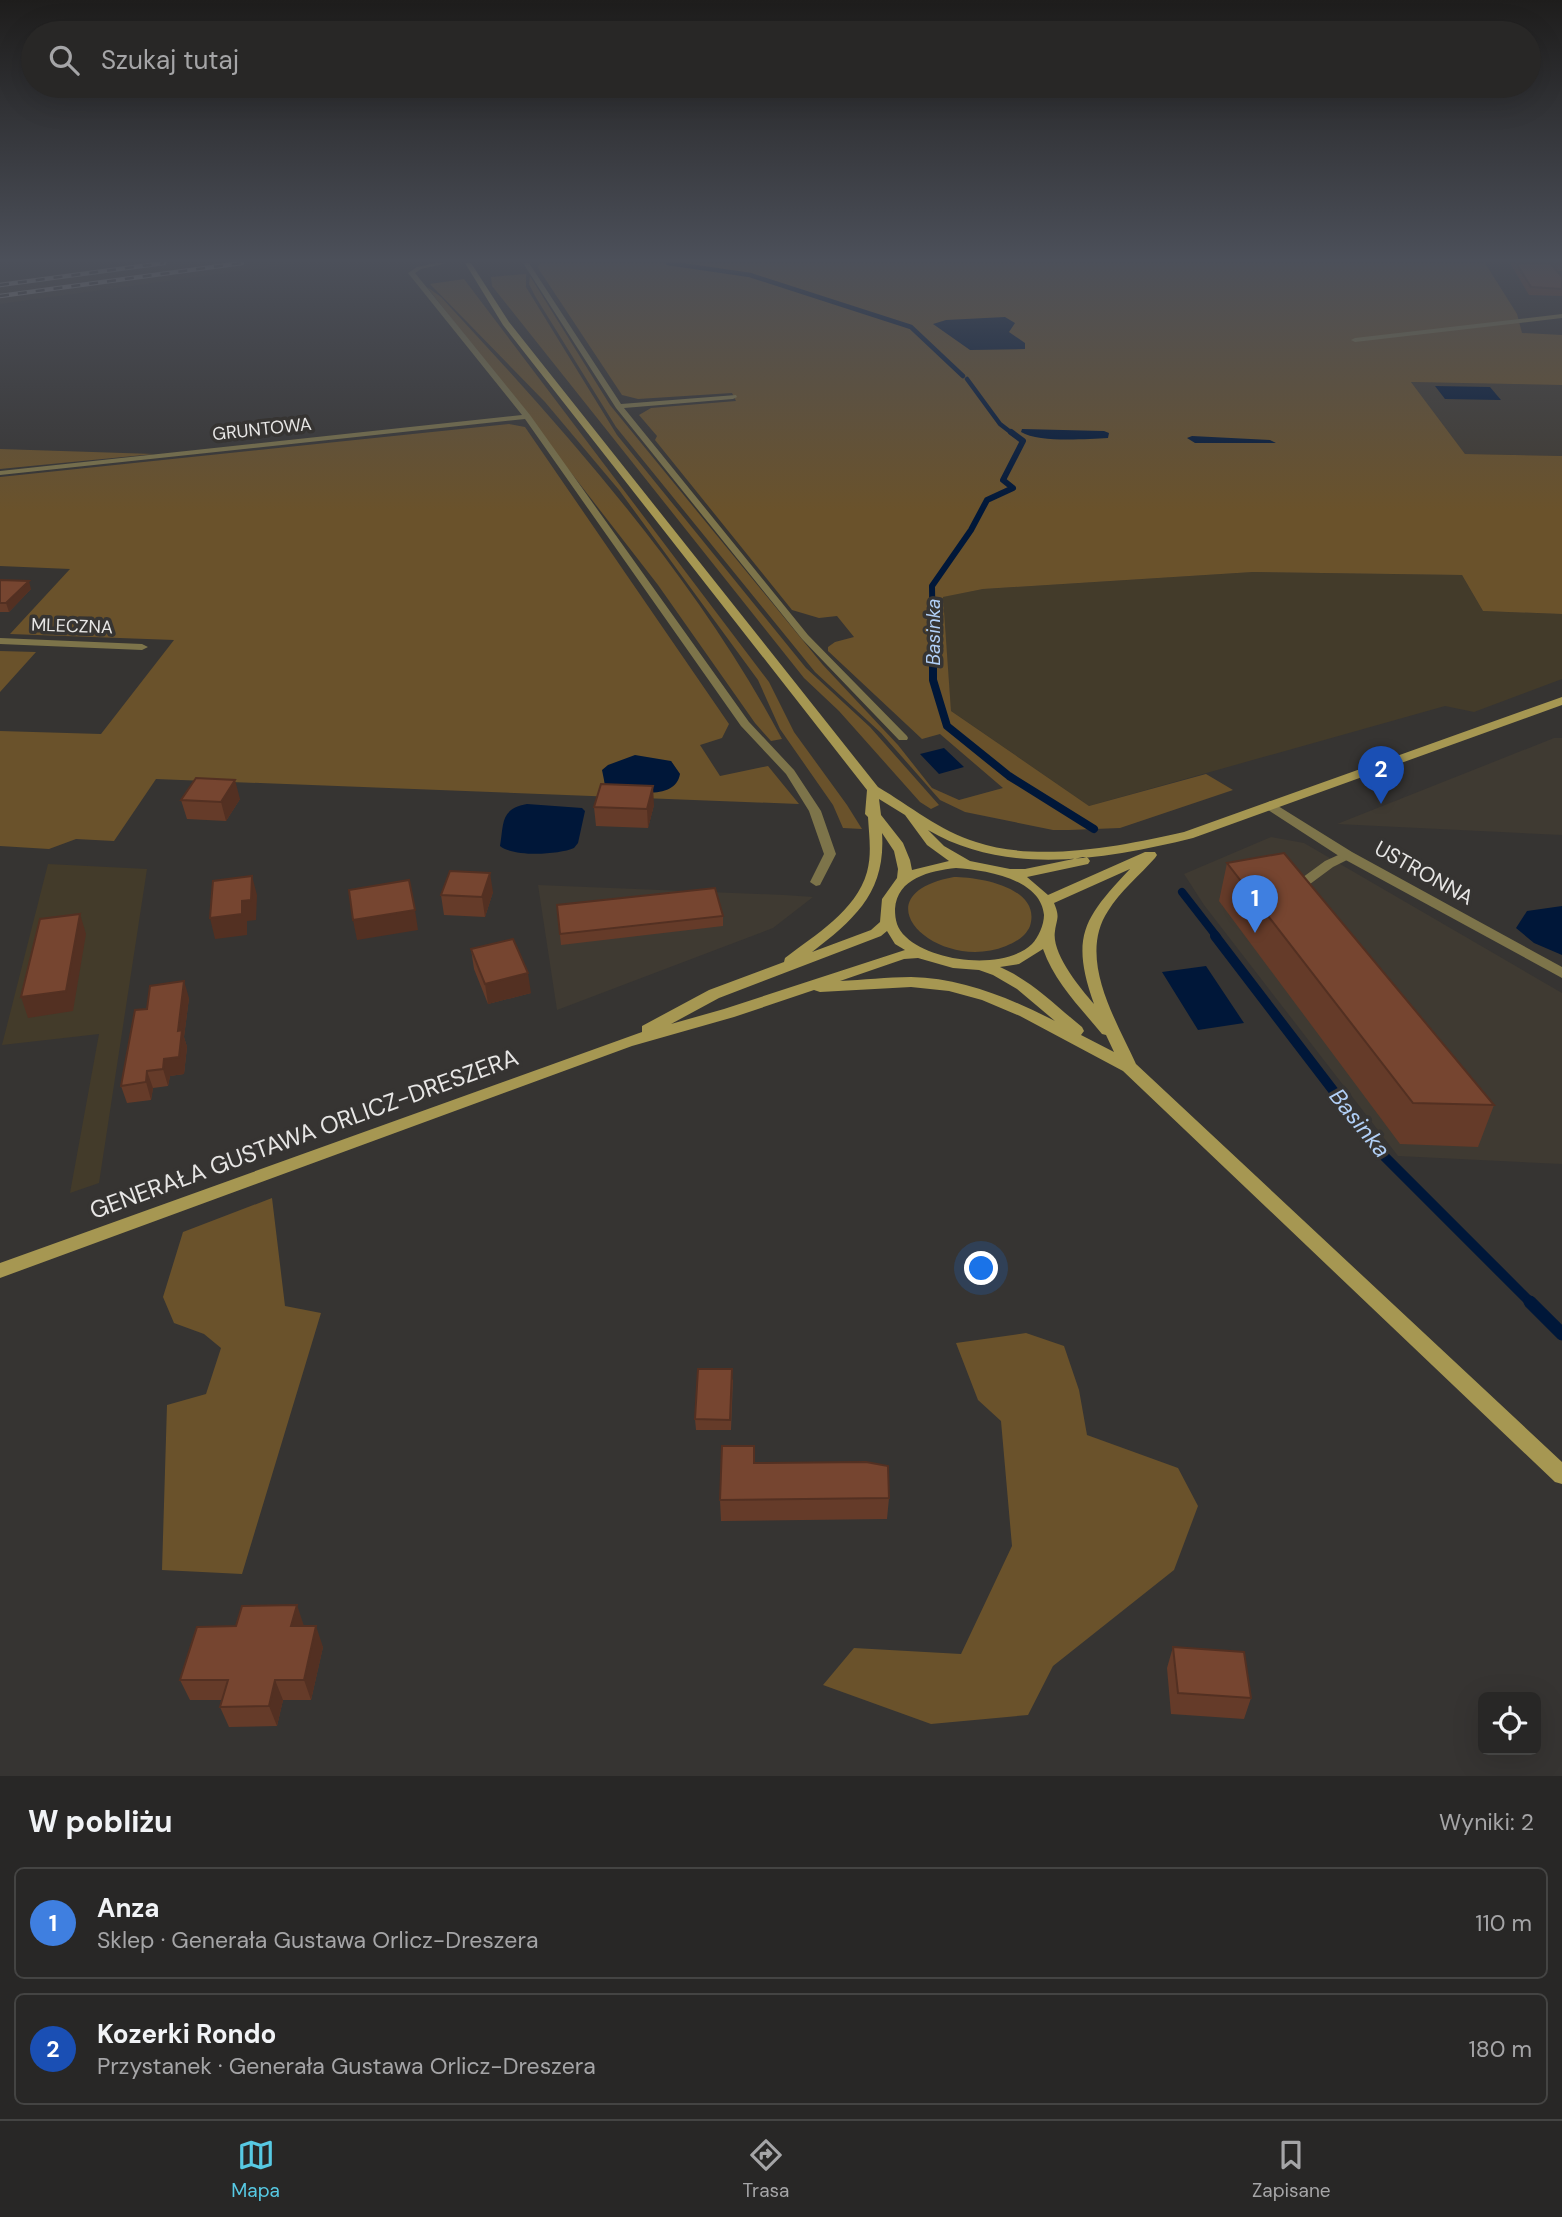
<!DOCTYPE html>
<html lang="pl">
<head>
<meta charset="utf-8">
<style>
  body { margin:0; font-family:"DM Sans",sans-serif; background:#343332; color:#f1f3f6 }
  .controls { position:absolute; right:21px; bottom:21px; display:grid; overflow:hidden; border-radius:10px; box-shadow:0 7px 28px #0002 }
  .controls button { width:63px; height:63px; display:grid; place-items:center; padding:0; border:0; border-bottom:2px solid #444443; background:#282726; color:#f1f3f6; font:35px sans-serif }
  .you { position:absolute; left:982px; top:1269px; width:24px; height:24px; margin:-18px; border:5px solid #fff; border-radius:50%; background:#1a73e8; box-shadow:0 0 0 10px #1a73e833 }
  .badge { display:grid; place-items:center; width:46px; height:46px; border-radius:50%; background:#57c9e3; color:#fff; font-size:23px; font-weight:700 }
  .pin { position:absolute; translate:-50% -58px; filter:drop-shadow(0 2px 4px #0008) }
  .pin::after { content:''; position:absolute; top:37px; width:24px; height:21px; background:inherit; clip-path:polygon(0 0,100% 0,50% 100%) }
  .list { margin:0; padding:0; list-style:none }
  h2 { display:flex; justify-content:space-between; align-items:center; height:91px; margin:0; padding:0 28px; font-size:30px }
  h2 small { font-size:23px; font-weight:400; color:#a5a5a7 }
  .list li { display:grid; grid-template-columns:46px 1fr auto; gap:21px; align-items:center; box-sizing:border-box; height:112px; margin:0 14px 14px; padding:0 14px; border:2px solid #444443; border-radius:10px }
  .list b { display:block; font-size:26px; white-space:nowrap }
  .list p { margin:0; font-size:23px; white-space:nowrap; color:#a5a5a7 }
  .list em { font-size:23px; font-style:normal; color:#a5a5a7 }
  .icon { flex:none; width:38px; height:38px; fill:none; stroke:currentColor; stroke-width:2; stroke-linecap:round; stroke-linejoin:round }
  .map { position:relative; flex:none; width:1562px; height:1776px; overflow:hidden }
  .search { position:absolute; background:#282726; box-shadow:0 7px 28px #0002; left:21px; right:21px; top:21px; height:77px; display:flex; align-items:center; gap:18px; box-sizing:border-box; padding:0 24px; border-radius:38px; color:#a5a5a7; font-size:26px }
  .sheet { height:343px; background:#282726 }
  nav { display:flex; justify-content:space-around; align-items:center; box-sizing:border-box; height:98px; border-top:2px solid #444443; background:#282726; font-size:19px; color:#a5a5a7 }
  nav a { display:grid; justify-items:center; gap:4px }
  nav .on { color:#57c9e3 }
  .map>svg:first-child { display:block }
  .built { fill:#3f3a32 }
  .industrial { fill:#433b2a }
  .green { fill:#6a522b; fill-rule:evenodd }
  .water { fill:#001739 }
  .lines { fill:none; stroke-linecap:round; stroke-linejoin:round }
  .stream-far4 { stroke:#001739; stroke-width:4.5 }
  .stream-far3 { stroke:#001739; stroke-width:6 }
  .stream-far2 { stroke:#001739; stroke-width:8 }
  .stream-far1 { stroke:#001739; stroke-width:10 }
  .stream { stroke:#001739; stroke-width:13 }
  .service { fill:#7d744a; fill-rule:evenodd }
  .minor { fill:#7d744a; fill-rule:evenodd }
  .secondary { fill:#a69752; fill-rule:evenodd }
  .rail-casing { stroke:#989695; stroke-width:4.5 }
  .rail { stroke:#363432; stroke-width:2.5; stroke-dasharray:9; stroke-linecap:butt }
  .wall { fill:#653b29 }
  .shaded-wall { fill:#533022 }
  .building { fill:#764530; stroke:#533022; stroke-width:2 }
  .labels { text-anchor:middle; stroke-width:7; stroke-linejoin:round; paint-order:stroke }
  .far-street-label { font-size:18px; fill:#e7e6e5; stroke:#363432 }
  .far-water-label { font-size:19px; font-style:italic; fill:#b1cff6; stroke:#363432 }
  .street-label { font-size:21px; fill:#e7e6e5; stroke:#363432 }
  .water-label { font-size:23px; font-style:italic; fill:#b1cff6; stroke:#363432 }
  .near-street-label { font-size:24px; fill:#e7e6e5; stroke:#363432 }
</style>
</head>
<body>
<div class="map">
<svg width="1562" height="1776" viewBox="0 0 1562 1776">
  <rect width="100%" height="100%" fill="#363432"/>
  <!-- built -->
  <path class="built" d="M144 263H300L0 304V282Z
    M1411 382 1562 385V456L1465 454Z
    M1554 738H1562V835L1337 824Z
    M1271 837 1304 843 1562 993V1164L1398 1156 1204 905 1184 874Z
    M538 885 784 895 813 897 773 928 557 1010Z"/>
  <!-- industrial -->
  <path class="industrial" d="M1253 572 1462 575 1483 611 1562 614V679L1474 712 1445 706 1089 806 951 711 942 597 983 589Z
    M48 864 147 869 99 1183 70 1193 99 1034 2 1045Z"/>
  <!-- green -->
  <path class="green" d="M539 263H1485L1517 314 1522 333 1562 335V385L1411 382 1465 454 1562 456V614L1483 611 1462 575 1253 572 983 589 943 597 951 711 1089 806 1206 774 1233 790 1120 828 1069 830H1053L965 812 940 800 881 733 815 672 616 427 535 296 529 284 530 276 610 405 823 665 898 745 932 788 959 800 1003 788 940 734 922 739 828 651V647L835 642 854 637 837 616 819 618 792 610 655 440 657 436 639 415 651 408 736 401 732 393 638 399 622 395 538 268Z
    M526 274V287L617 435 806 668 870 727 939 805 931 809 920 802 839 711 804 678 492 286 491 277Z
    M464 279 769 682 794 732 847 805 862 829 843 828 833 805 780 729 758 680 619 490 545 402 430 284Z
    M427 287 441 297C566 432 695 575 782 739L771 741 755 723 658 585Z
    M509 424 525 427 729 724 722 738 700 745 720 776 768 766 799 804 156 779 114 841 76 839 49 849 0 846V731L101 734 174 640 10 634 70 569 0 566V477ZM671 761 680 774 605 785 604 778Z
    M0 449 154 454 0 469Z
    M0 651 36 652 0 692Z
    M954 877C978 877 1042 887 1030 926 1026 936 1016 942 1006 946 937 974 855 895 954 877Z
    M272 1198 285 1306 321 1313 242 1574 162 1570 167 1405 206 1394 221 1348 204 1334 174 1323 163 1297 183 1232Z
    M1026 1333 1064 1346 1079 1390 1087 1435 1178 1468 1198 1506 1174 1570 1053 1666 1028 1715 931 1724 823 1685 854 1648 961 1654 1012 1546 1001 1421 978 1400 956 1343Z"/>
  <!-- water -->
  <path class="water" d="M1005 317 1015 323 1009 332 1025 343V349L970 350 933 324 946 320Z
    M1435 386 1490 387 1501 400 1445 399Z
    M1022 429 1104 431 1109 433 1108 438C1086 439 1039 443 1021 432Z
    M1192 436 1270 440 1276 443H1195L1187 438Z
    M944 748 964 767 939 774 920 754Z
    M635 755 671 761 680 774C675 803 625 791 605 785L602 770 608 765Z
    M527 804 582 808 585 811 578 843 574 848C558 855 513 857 500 846 504 823 500 809 527 804Z
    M1562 906V955L1534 943 1516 928 1527 911Z
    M1206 966 1244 1023 1198 1030 1162 972Z"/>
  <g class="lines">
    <!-- stream-far4 -->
    <path class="stream-far4" d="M668 263 750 275 911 327 963 376
      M967 379 1000 424 1013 434"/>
    <!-- stream-far3 -->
    <path class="stream-far3" d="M933 654 932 586 971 530 987 500 1013 488 1003 480 1023 441 1011 432"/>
    <!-- stream-far2 -->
    <path class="stream-far2" d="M933 652V680L947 726 1009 776 1094 829
      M1182 892 1217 937"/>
    <!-- stream-far1 -->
    <path class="stream-far1" d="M1215 936 1381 1153 1532 1304"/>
    <!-- stream -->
    <path class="stream" d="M1530 1302 1562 1334"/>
    <!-- service -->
    <path class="service" d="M436 263H447L421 269 415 273 530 415 749 722 794 770 821 811 836 854 820 885 816 886 810 882 824 854 809 811 786 774 741 726 525 419 0 475V471L522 415 408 273 417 267Z
      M523 263H529L621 404 736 395 737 397 733 399 624 408 808 635 907 736 908 738 907 740H899L802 639 616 408Z
      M1347 851 1351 852 1353 855 1351 858 1333 867 1306 887 1307 891 1305 894H1297L1293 886 1295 883 1325 861Z"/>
    <!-- minor -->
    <path class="minor" d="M1562 314V318L1355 342 1351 340 1355 338Z
      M0 638 142 644 148 647 142 650 0 644Z
      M1270 801 1352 852 1562 967V978L1342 858 1265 808 1263 805Z"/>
    <!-- secondary -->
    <path class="secondary" d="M465 263H471L509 322 878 787C910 806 940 831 976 842 1039 863 1122 846 1184 832L1562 697V705L1193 838C1108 859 1007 877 928 830L944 846 970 861 1010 869H1025L1083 857 1088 858 1090 861 1088 864 1027 877 1048 895 1145 852H1155L1157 855 1155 858C1140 875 1120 891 1108 911 1077 958 1116 1020 1136 1064L1562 1462V1484L1555 1482 1123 1071 1020 1016 982 1000 949 991 911 987 820 992 814 990 734 1017 632 1046 0 1278V1263L642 1032V1026L709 990 784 962 785 958C815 935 856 911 867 872 872 854 869 835 868 817L865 814 867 790 503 325ZM879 799 905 815 927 845 949 861 912 870 910 860 903 843 881 815ZM882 833 894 851 898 869 897 878 882 899 880 922 871 930 812 952C855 919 886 892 882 833ZM956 868C984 870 1041 878 1044 915 1044 925 1038 938 1032 944 1004 971 932 962 906 937 897 929 895 920 895 909 897 878 930 871 956 868ZM1130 869C1084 918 1070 936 1094 1004 1080 988 1051 953 1055 931 1057 918 1060 917 1054 903ZM887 931 895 944 905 950 724 1009 671 1024 719 998 881 936ZM1043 949C1055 983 1080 1007 1102 1034L1106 1035 1114 1052 1081 1035 1084 1031 1082 1027C1056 1006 1032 981 1000 967L1019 964ZM918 958 953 968 979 970 993 975 1017 989 1055 1021C1010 998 962 978 911 977 887 977 863 980 840 981L904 959Z"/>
    <!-- rail casing -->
    <g class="rail-casing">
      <path id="rail" d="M0 285 164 263
        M0 296 242 263"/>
    </g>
    <!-- rail -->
    <use href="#rail" class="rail"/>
  </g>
  <!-- wall -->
  <path class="wall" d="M1510 263H1562V271H1557L1562 277V296L1529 295Z
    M0 580 31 589 9 612H0Z
    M240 799 226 821 187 819 181 800Z
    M654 805 648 828 596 826 594 807Z
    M1227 863 1494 1105 1478 1147 1400 1144 1219 901Z
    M493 892 485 917 444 915 441 895Z
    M557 905 723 916V926L561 945Z
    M471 949 531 993 488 1004 474 969Z
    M189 998 184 1037 187 1047 184 1074 170 1076 168 1086 153 1088 151 1100 127 1103 121 1086 147 1009Z
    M733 1379 731 1430H696L695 1419Z
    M754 1446V1463L889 1498 887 1519 721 1521 720 1500Z
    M304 1626 323 1647 311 1700H283L277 1726 229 1727 220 1707 222 1700H190L180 1680Z
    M1173 1647 1251 1698 1244 1719 1171 1714 1167 1668Z"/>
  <!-- shaded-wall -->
  <path class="shaded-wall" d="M29 581 31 589 9 612 6 603Z
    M235 780 240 799 226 821 221 802Z
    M653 786 654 805 648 828 647 809Z
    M490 873 493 892 485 917 482 897Z
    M252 876 257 895 256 920 247 921V935L215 939 210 918 242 901Z
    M415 910 418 930 357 940 353 920Z
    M80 914 86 934 73 1011 28 1018 21 997Z
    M528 973 531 993 488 1004 485 984Z
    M184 981 189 998 184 1037 187 1047 184 1074 170 1076 168 1086 163 1069 164 1059 178 1031Z
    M147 1071 153 1088 151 1100 146 1082Z
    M297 1605 304 1626H291Z
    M316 1626 323 1647 311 1700 304 1680Z
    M275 1680 283 1700 277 1726 269 1706Z"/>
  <!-- building -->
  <path class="building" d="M1516 263H1562V264H1551L1562 277V289L1531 287Z
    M0 580 29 581 6 603H0Z
    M196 778 235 780 221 802 181 800Z
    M601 784 653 786 647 809 594 807Z
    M1284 853 1494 1105 1413 1103 1227 863Z
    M450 871 490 873 482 897 441 895Z
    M252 876 251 900 242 901V914L210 918 213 881Z
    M409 880 415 910 353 920 349 890Z
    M715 888 723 916 560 934 557 905Z
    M80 914 66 991 21 997 40 919Z
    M513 939 528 973 485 984 471 949Z
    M184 981 178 1031 182 1030 179 1057 164 1059 163 1069 147 1071 146 1082 121 1086 135 1010 147 1009 150 986Z
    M698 1369H732L730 1420 695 1419Z
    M722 1446H754V1463L866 1462 888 1466 889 1498 720 1500Z
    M297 1605 291 1626H316L304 1680H275L269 1706 220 1707 228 1680H180L197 1627 236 1626 242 1606Z
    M1173 1647 1244 1652 1251 1698 1178 1693Z"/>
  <!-- sky -->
  <linearGradient id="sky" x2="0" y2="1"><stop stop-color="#1e1d1c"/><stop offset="0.51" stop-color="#4c505a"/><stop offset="1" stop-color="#4c505a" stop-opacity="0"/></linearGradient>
  <rect width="1562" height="511" fill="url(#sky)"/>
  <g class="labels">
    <!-- far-street labels -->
    <g class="far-street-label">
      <text transform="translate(262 429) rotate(-6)" y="6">GRUNTOWA</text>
      <text transform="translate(72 626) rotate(2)" y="6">MLECZNA</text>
    </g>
    <!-- far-water labels -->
    <g class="far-water-label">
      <text transform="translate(933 632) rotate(-90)" y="7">Basinka</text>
    </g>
    <!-- street labels -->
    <g class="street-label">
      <text transform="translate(1424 873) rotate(29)" y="7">USTRONNA</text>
    </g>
    <!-- water labels -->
    <g class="water-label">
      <text transform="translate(1360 1123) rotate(51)" y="8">Basinka</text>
    </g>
    <!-- near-street labels -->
    <g class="near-street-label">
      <text transform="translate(304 1134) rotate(-20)" y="8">GENERAŁA GUSTAWA ORLICZ-DRESZERA</text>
    </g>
  </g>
</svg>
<div class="controls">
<button><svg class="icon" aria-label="locate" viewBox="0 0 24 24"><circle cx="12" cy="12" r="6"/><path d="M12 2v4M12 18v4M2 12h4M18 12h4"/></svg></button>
</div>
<div class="you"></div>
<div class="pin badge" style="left:1255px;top:933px;background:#3f7fe0">1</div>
<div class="pin badge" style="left:1381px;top:804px;background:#1a4fb4">2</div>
<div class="search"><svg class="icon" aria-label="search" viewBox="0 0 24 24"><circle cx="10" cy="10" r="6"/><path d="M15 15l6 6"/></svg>Szukaj tutaj</div>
</div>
<section class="sheet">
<h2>W pobliżu<small>Wyniki: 2</small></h2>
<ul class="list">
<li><span class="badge" style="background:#3f7fe0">1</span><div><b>Anza</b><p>Sklep · Generała Gustawa Orlicz-Dreszera</p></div><em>110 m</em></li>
<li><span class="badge" style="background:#1a4fb4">2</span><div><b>Kozerki Rondo</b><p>Przystanek · Generała Gustawa Orlicz-Dreszera</p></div><em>180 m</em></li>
</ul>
</section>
<nav>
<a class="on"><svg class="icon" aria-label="map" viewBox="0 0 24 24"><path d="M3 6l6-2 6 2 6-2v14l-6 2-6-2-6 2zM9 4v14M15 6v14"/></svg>Mapa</a>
<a><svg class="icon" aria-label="directions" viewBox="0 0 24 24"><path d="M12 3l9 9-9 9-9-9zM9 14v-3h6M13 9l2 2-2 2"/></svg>Trasa</a>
<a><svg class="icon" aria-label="saved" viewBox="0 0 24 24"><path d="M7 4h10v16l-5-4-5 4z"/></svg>Zapisane</a>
</nav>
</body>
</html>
